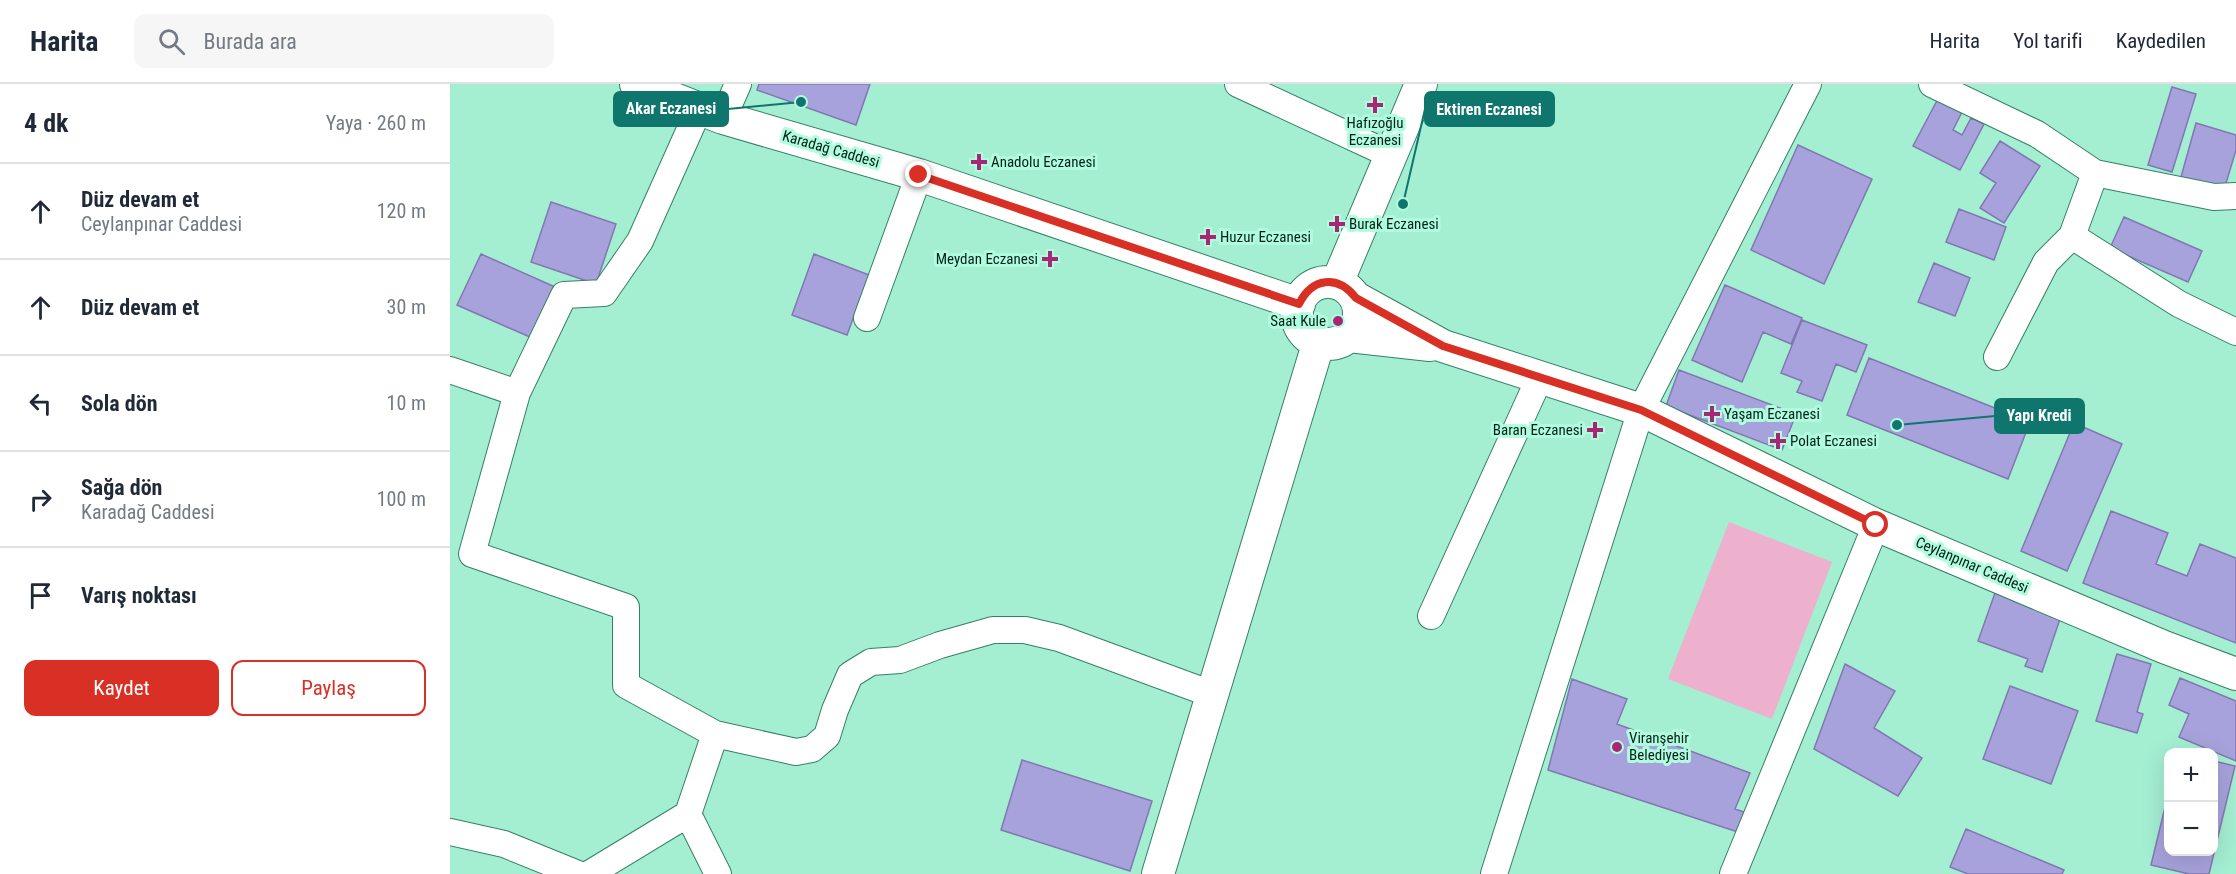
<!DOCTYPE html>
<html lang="tr">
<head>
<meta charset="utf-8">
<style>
  body { margin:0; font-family:"Roboto Condensed",sans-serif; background:#f6f6f7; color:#1f2937 }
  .controls { position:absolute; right:18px; bottom:18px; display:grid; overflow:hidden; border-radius:12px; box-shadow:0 6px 24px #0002 }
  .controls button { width:54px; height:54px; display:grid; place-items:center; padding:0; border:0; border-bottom:2px solid #e0e1e3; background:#fff; color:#1f2937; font:30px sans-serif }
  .stop { position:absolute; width:18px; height:18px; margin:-14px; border:4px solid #d93025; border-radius:50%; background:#fff }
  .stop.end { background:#d93025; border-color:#fff; box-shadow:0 2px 6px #0008 }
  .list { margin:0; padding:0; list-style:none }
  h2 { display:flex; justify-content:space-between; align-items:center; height:78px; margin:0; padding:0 24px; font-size:26px }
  h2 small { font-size:20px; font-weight:400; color:#747a83 }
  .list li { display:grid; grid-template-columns:39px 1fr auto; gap:18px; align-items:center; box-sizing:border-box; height:96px; padding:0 24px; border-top:2px solid #e0e1e3 }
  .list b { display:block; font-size:22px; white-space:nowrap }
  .list p { margin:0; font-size:20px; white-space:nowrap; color:#747a83 }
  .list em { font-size:20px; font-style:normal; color:#747a83 }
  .actions { display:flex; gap:12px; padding:18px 24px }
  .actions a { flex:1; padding:14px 0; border:2px solid #d93025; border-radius:12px; text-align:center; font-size:21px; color:#d93025 }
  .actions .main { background:#d93025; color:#fff }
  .icon { flex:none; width:33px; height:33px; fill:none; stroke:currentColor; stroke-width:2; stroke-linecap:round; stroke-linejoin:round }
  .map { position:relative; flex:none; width:1786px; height:790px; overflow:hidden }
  header { display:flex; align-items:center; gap:36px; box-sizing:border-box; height:84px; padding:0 30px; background:#fff; border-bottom:2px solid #e0e1e3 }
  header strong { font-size:28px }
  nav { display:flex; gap:33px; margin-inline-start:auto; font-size:21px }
  .search { width:420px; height:54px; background:#f6f6f7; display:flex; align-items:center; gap:15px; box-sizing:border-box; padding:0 21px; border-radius:12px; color:#747a83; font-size:22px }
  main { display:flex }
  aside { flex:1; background:#fff }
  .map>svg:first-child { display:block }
  .green { fill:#edb0cd }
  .building { fill:#a8a2dc; stroke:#8079b1; stroke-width:1.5 }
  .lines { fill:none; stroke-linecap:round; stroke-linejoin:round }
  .minor-casing { stroke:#358068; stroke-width:28 }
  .tertiary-casing { stroke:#358068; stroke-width:34 }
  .minor { stroke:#fff; stroke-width:26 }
  .tertiary { stroke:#fff; stroke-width:32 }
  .route { stroke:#d93025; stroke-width:8 }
  .poi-dot { fill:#a82774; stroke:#b1fcdf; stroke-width:2 }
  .labels { text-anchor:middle; stroke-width:6; stroke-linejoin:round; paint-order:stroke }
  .poi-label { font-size:15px; fill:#022118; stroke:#b1fcdf; text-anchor:start }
  .street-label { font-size:15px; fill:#022118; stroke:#b1fcdf }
  .leader { fill:none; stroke:#0f766e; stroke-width:2 }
  .callout-dot { fill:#0f766e; stroke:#b1fcdf; stroke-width:2 }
  .callout { fill:#0f766e; stroke:#0f766e; stroke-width:2 }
  .callout-label { font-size:16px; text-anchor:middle; font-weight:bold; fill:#fff }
</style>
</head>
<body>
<header>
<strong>Harita</strong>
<div class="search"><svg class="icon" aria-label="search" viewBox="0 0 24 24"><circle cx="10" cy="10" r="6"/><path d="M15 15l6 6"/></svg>Burada ara</div>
<nav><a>Harita</a><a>Yol tarifi</a><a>Kaydedilen</a></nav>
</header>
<main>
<aside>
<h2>4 dk<small>Yaya · 260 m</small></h2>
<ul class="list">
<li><svg class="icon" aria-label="ahead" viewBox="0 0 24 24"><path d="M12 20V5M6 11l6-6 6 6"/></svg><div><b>Düz devam et</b><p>Ceylanpınar Caddesi</p></div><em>120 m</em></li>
<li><svg class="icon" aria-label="ahead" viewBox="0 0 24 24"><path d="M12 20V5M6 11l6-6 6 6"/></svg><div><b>Düz devam et</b></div><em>30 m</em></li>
<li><svg class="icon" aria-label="left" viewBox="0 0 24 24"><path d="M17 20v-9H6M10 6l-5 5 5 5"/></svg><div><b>Sola dön</b></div><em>10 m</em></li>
<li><svg class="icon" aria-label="right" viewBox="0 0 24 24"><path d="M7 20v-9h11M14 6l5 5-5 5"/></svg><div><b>Sağa dön</b><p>Karadağ Caddesi</p></div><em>100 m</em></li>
<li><svg class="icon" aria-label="arrive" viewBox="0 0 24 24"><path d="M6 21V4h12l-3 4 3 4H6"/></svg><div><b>Varış noktası</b></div></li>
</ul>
<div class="actions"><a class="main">Kaydet</a><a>Paylaş</a></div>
</aside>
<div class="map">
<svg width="1786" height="790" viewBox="0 0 1786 790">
  <rect width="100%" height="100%" fill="#a4eed2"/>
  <!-- green -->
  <path class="green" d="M1279 438 1382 478 1322 635 1218 595Z"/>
  <!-- building -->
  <path class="building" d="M309 0H420L406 41 307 6Z
    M1722 3 1746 10 1722 88 1698 81Z
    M1490 11 1514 24 1503 46 1512 51 1521 34 1534 40 1510 86 1463 62Z
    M1746 39 1786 51V66L1774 106 1731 93Z
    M1550 57 1590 82 1554 139 1530 124 1546 99 1530 89Z
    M1348 61 1422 95 1374 200 1301 166Z
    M101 118 166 140 146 200 81 178Z
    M1509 125 1556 143 1544 176 1496 158Z
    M1674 133 1752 167 1738 198 1660 164Z
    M31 170 105 203 82 254 7 221Z
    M364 170 419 191 397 251 342 231Z
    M1484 179 1520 194 1505 232 1468 218Z
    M1275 201 1352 234 1341 260 1313 248 1292 298 1242 276Z
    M1352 236 1417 261 1406 288 1386 280 1372 317 1347 308 1352 297 1331 289Z
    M1419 274 1580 338 1558 395 1397 331Z
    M1229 286 1346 330 1332 366 1216 322Z
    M1624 339 1672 360 1617 487 1571 467Z
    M1661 427 1718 449 1706 480 1737 492 1750 460 1786 474V559L1633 499Z
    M1545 509 1611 532 1592 588 1575 582 1578 575 1528 557Z
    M1667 570 1701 580 1687 628 1693 630 1687 649 1646 637Z
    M1395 580 1445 607 1424 644 1472 674 1448 712 1364 665Z
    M1730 594 1786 617V677L1729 653 1739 630 1719 621Z
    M1122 595 1177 615 1167 640 1300 689 1285 725 1294 728 1288 748 1098 686Z
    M1560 602 1628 627 1601 700 1533 675Z
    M572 676 702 717 680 787 551 746Z
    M1764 677 1785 682 1759 790H1739L1701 781 1718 711V768H1764Z
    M1516 745 1614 786 1612 790H1518L1500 783Z"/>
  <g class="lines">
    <!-- minor casing -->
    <g class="minor-casing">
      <path id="minor" d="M788 0 941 71
        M1482 0 1587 50 1645 89 1764 113 1786 112
        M273 34 288 0
        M1622 152 1729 220 1786 248
        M417 234 469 91
        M1547 273 1596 178 1622 152 1645 89
        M0 286 67 309
        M981 532 1090 293
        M265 650 346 668 362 665 377 652 385 626 400 591 421 578 450 576 490 561 543 546H575L609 554 764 611
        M238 730 268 790
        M0 748 54 760 128 790
        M139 790 238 730 265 650 176 601V523L22 470 67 309 114 211 154 209 190 157 249 25
        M1044 790 1191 326 1358 0
        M1283 790 1426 441"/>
    </g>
    <!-- tertiary casing -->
    <g class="tertiary-casing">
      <path id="tertiary" d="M186 0 273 34 469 91 849 220
        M847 229a31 31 0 1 1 62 0a31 31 0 1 1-62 0Z
        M887 199 971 0
        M906 214 993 262 1191 326 1426 441 1714 563 1786 590
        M899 252 980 261
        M708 790 869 257"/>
    </g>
    <!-- minor -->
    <use href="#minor" class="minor"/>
    <!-- tertiary -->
    <use href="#tertiary" class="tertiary"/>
  </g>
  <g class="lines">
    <!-- route -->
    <path class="route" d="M469 91 849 220C862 194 887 190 906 214L993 262 1191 326 1426 441"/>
  </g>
  <!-- markers -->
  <g class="poi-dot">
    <path d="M922 12h6v6h6v6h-6v6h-6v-6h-6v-6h6z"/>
    <path d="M526 69h6v6h6v6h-6v6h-6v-6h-6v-6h6z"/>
    <path d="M884 131h6v6h6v6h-6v6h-6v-6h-6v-6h6z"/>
    <path d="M755 144h6v6h6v6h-6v6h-6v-6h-6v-6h6z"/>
    <path d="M597 166h6v6h6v6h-6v6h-6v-6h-6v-6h6z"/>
    <circle cx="888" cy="237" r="6"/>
    <path d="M1259 321h6v6h6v6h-6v6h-6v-6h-6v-6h6z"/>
    <path d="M1142 337h6v6h6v6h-6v6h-6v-6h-6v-6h6z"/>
    <path d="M1325 348h6v6h6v6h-6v6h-6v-6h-6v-6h6z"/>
    <circle cx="1167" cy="663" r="6"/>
  </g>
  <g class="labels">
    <!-- poi labels -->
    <g class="poi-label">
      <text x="925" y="44" text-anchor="middle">Hafızoğlu<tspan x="925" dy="17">Eczanesi</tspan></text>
      <text x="541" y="83">Anadolu Eczanesi</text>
      <text x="899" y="145">Burak Eczanesi</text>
      <text x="770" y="158">Huzur Eczanesi</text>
      <text x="588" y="180" text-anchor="end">Meydan Eczanesi</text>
      <text x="876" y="242" text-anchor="end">Saat Kule</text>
      <text x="1274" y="335">Yaşam Eczanesi</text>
      <text x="1133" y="351" text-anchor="end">Baran Eczanesi</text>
      <text x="1340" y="362">Polat Eczanesi</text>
      <text x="1179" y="659">Viranşehir<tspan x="1179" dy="17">Belediyesi</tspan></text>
    </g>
    <!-- street labels -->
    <g class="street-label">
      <text transform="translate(381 65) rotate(16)" y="5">Karadağ Caddesi</text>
      <text transform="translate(1522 481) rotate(23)" y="5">Ceylanpınar Caddesi</text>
    </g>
  </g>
  <!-- callouts -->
  <path class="leader" d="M351 18L278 25M953 120L975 25M1447 341L1545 332"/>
  <g class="callout-dot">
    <circle cx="351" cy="18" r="6"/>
    <circle cx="953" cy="120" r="6"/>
    <circle cx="1447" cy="341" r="6"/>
  </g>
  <g class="callout">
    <rect x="164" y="8" width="114" height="34" rx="6"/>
    <rect x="975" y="8" width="129" height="34" rx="6"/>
    <rect x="1545" y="315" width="89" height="34" rx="6"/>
  </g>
  <g class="callout-label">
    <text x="221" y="30">Akar Eczanesi</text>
    <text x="1039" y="31">Ektiren Eczanesi</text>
    <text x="1589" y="337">Yapı Kredi</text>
  </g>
</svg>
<div class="controls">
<button>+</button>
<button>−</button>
</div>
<div class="stop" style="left:1426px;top:441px"></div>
<div class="stop end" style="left:469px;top:91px"></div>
</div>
</main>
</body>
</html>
